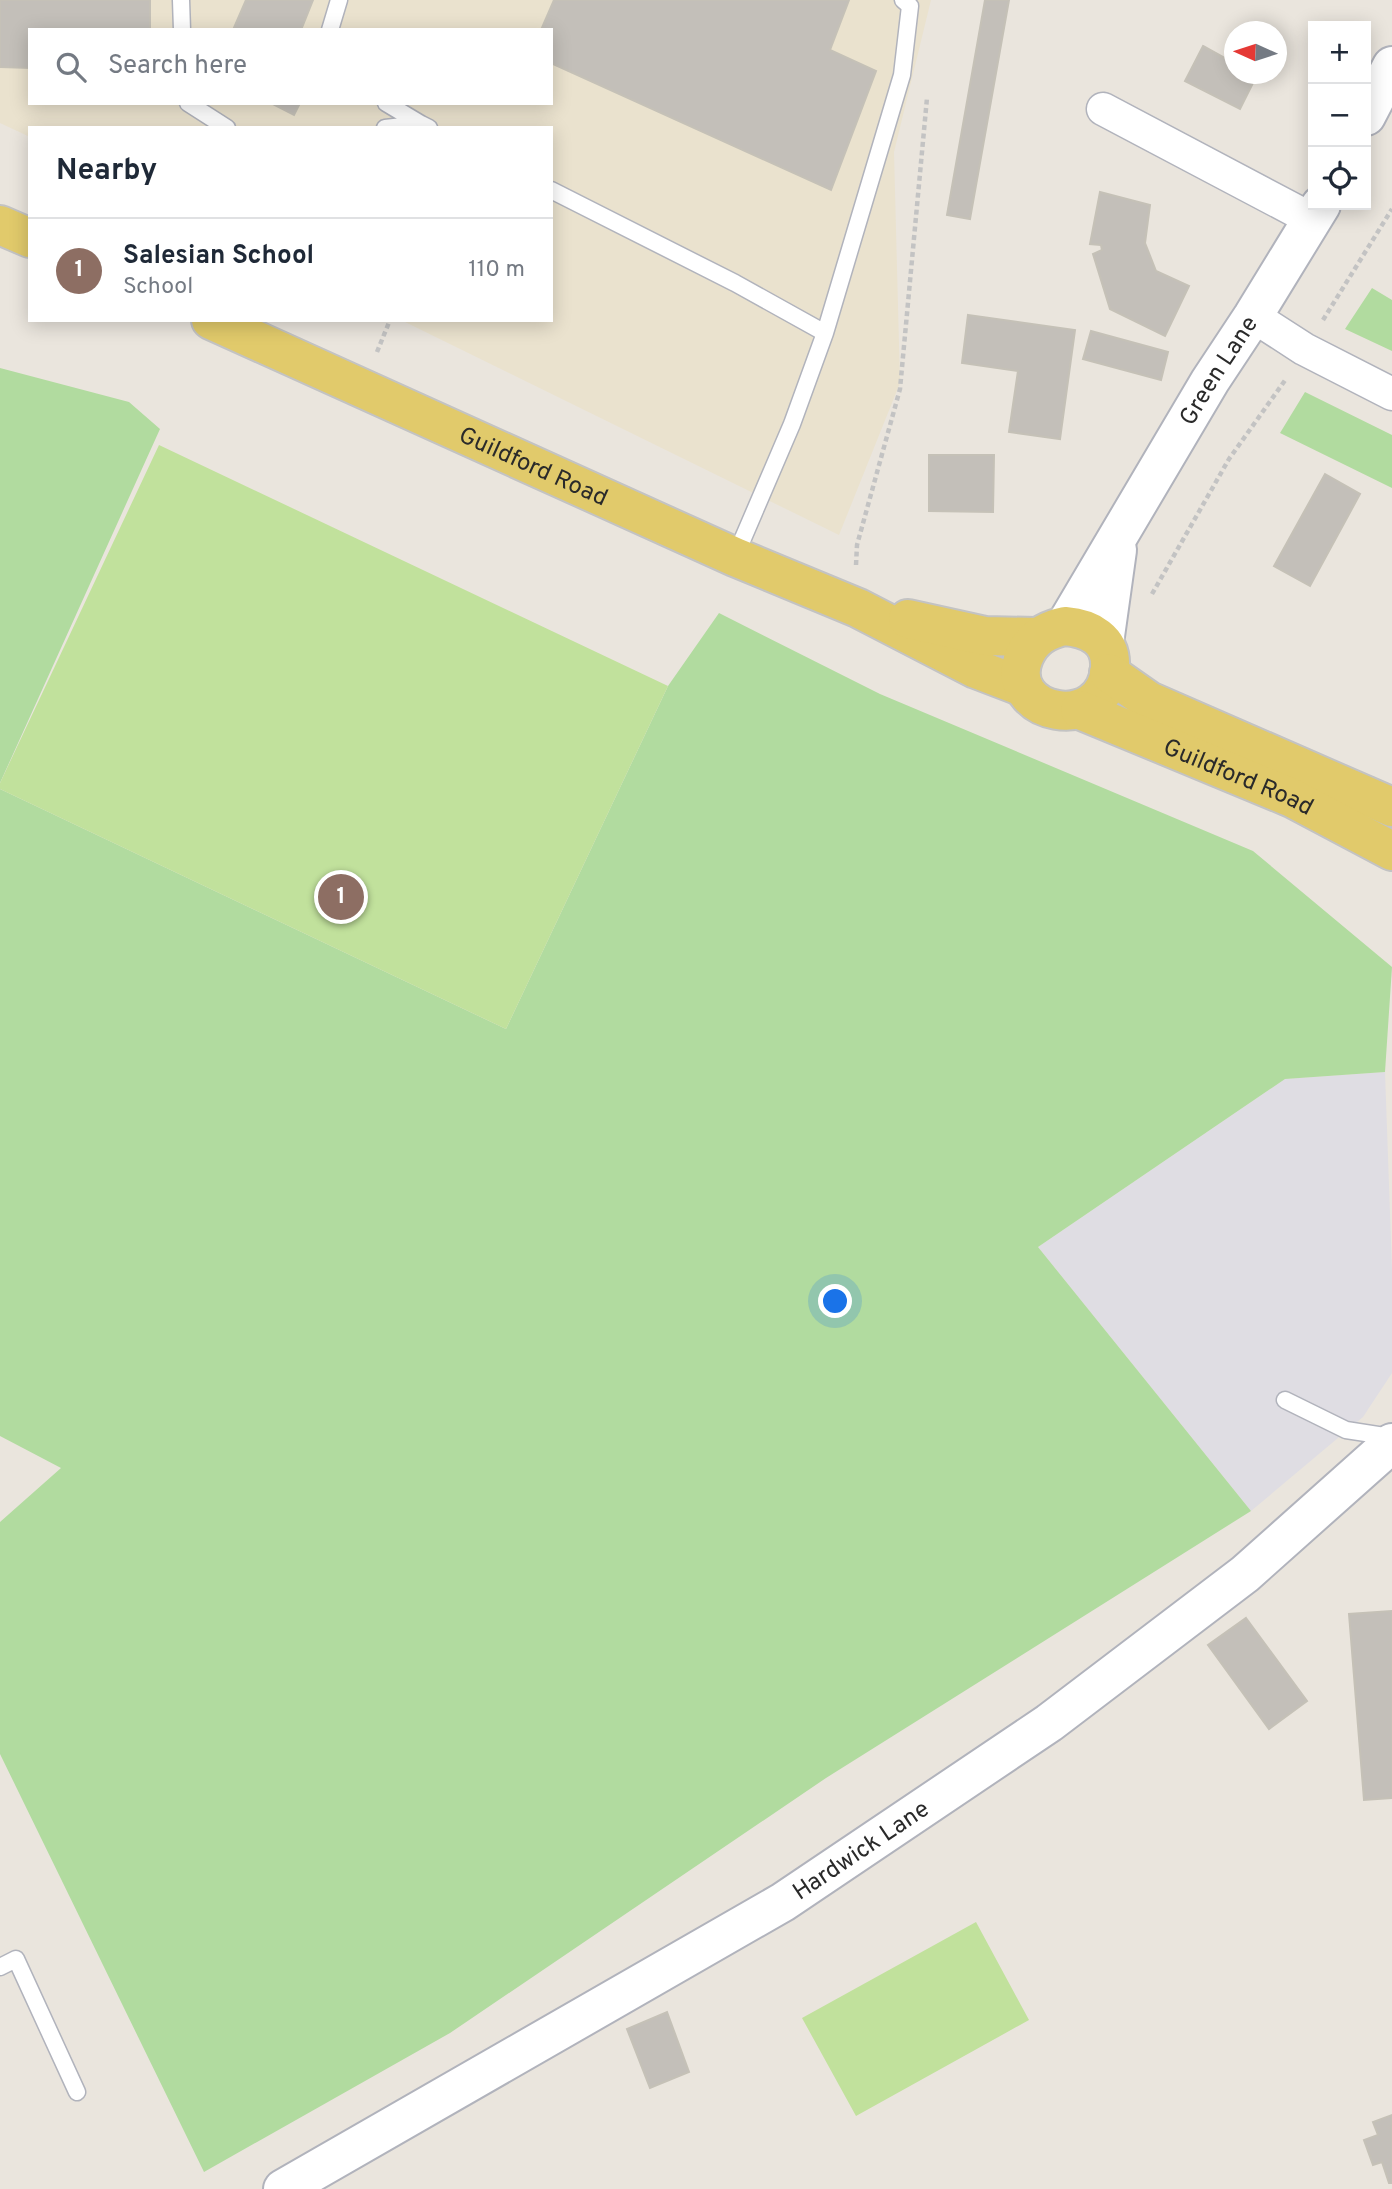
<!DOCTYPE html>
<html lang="en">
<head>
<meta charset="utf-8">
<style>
  body { margin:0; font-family:Overpass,sans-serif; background:#f2f2f3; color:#1f2937 }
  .controls { position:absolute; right:21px; top:21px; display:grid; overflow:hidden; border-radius:0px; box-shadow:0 4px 18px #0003 }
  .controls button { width:63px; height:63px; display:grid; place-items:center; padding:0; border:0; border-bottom:2px solid #e0e1e3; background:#fff; color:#1f2937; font:35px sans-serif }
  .compass { position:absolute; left:1224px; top:21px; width:63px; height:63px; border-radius:50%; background:#fff; box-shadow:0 4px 18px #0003; rotate:273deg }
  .you { position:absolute; left:836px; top:1302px; width:24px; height:24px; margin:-18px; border:5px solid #fff; border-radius:50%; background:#1a73e8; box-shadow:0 0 0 10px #1a73e833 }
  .badge { display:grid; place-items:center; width:46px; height:46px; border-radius:50%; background:#4e65e6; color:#fff; font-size:23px; font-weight:700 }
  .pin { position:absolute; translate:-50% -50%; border:4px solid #fff; box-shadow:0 2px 7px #0006 }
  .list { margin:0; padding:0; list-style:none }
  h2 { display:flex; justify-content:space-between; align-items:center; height:91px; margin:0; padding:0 28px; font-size:30px }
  h2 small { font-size:23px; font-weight:400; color:#747a83 }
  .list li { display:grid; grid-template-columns:46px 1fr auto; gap:21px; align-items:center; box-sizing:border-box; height:105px; padding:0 28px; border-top:2px solid #e0e1e3 }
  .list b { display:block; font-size:26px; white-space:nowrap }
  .list p { margin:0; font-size:23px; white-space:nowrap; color:#747a83 }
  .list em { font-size:23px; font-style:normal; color:#747a83 }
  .icon { flex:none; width:38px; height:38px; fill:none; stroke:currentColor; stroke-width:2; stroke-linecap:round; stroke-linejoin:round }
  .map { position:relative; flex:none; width:1392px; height:2189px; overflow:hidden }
  .search { position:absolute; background:#fff; box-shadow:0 4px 18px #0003; left:28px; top:28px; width:525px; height:77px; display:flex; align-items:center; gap:18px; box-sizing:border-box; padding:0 24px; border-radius:0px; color:#747a83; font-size:26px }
  .panel { position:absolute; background:#fff; box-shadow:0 4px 18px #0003; left:28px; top:126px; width:525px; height:196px; border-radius:0px }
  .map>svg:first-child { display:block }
  .industrial { fill:#dfdde3 }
  .education { fill:#eae2ce; fill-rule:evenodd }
  .green { fill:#b1db9f }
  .pitch { fill:#c1e19c }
  .building { fill:#c3bfb9; stroke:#c5c1b7; stroke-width:2 }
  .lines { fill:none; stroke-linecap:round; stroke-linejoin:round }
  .lane-casing { stroke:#b1b3bc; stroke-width:19 }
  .street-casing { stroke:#b1b3bc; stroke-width:35 }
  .secondary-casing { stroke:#b1b3bc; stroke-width:42 }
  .primary-casing { stroke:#c3c3c3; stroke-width:42 }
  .path { stroke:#c3c3c3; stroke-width:4.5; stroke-dasharray:5 3.5; stroke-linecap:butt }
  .lane { stroke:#fff; stroke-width:16 }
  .street { stroke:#fff; stroke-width:32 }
  .secondary { stroke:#fff; stroke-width:38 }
  .primary { stroke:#e1ca6b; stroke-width:38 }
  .labels { text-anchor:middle; stroke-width:7; stroke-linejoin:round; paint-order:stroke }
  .street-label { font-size:24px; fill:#2a2a2a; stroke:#fff }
</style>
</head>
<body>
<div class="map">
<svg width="1392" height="2189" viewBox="0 0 1392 2189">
  <rect width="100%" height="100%" fill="#eae5dd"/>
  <!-- industrial -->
  <path class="industrial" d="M1385 1072 1392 1270V1373L1363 1417 1251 1511 1038 1247 1285 1079Z"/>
  <!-- education -->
  <path class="education" d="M0 0H931L894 152 900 383 839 535 401 320H551V128H30V137L0 123ZM30 30H551V103H30Z"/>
  <!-- green -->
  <path class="green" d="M1372 288 1392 300V351L1345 329Z
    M0 368 129 402 160 429 0 783Z
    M1305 392 1392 435V488L1280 433Z
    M719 613 880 694 1253 851 1392 967 1385 1072 1285 1079 1038 1247 1251 1511 826 1778 450 2033 204 2172 0 1754V1522L61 1468 0 1436V789L506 1029 668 686Z"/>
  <!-- pitch -->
  <path class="pitch" d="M159 445 668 686 506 1029 0 789V783Z
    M976 1922 1029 2020 856 2116 802 2018Z"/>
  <!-- building -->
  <path class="building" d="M0 0H150V30H30V68L0 67Z
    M246 0H313L301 30H233Z
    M554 0H849L830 50 876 71 831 190 551 63V30H541Z
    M985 0H1009L970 219 947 215Z
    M1203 46 1234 63V74L1257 75 1240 109 1185 81Z
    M271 103H300L294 115Z
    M1100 192 1150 205 1145 243 1156 271 1189 286 1165 336 1110 309 1093 254 1102 250 1101 245 1090 244Z
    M968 315 1075 330 1060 439 1009 432 1018 371 962 363Z
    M1091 331 1168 352 1161 380 1083 359Z
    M929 455H994L993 512 929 511Z
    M1325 474 1360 494 1310 586 1274 566Z
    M1392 1611V1798L1364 1800 1349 1614Z
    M1246 1618 1307 1701 1269 1729 1208 1645Z
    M667 2012 689 2072 650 2088 627 2029Z
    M1392 2115V2183H1389L1382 2162 1373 2165 1364 2140 1378 2135 1373 2122Z"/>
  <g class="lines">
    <!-- lane casing -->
    <g class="lane-casing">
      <path id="lane" d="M181 0 182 30
        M330 30 339 0
        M188 103 227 128
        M386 103 421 124
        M385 128 421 124 429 128
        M551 190 735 283 825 333
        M735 557 792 424 825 333 902 75 910 6 903 0
        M1285 1400 1346 1430 1392 1437
        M0 1967 16 1959 77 2092"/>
    </g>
    <!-- street casing -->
    <g class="street-casing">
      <path id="street" d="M1103 109 1313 220
        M1253 316 1304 349 1392 394"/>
    </g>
    <!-- secondary casing -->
    <g class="secondary-casing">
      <g id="secondary">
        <path d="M1366 116 1392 66"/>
        <path id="s1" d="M1065 626 1210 381 1253 316 1321 205"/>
        <path d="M1104 643 1117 550"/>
        <path id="s2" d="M283 2189 783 1902 1049 1723 1245 1574 1392 1443"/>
      </g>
    </g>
    <!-- primary casing -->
    <g class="primary-casing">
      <g id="primary">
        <path d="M0 225 30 238"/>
        <path id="s3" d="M211 320 735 557 858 608 976 669 1023 687"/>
        <path d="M908 619 985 636 1037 637"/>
        <path d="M1065 626C1089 628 1112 639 1110 668 1104 737 1001 714 1024 657 1032 638 1046 630 1065 626Z"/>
        <path d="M1109 673 1149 701 1392 807"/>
        <path id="s4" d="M1080 710 1292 798 1392 851"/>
      </g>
    </g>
    <!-- path -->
    <path class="path" d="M1323 320 1392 209
      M377 352 390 320
      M856 565 857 545 900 389 927 98
      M1152 594 1229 459 1286 379"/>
    <!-- lane -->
    <use href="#lane" class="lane"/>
    <!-- street -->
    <use href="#street" class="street"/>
    <!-- secondary -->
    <use href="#secondary" class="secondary"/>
    <!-- primary -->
    <use href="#primary" class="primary"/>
  </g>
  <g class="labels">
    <!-- street labels -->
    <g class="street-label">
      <text dy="8" stroke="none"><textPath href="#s1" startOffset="298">Green Lane</textPath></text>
      <text dy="8" stroke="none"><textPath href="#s3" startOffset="354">Guildford Road</textPath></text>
      <text dy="8" stroke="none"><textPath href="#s4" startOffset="172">Guildford Road</textPath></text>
      <text dy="8" stroke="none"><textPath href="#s2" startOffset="670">Hardwick Lane</textPath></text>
    </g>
  </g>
</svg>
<div class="controls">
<button>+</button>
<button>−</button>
<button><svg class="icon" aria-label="locate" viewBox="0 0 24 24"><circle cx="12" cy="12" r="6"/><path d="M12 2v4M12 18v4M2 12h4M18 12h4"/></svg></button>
</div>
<svg class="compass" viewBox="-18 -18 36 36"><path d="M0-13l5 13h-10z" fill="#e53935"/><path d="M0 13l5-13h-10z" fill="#747a83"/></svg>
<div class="you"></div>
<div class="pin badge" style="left:341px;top:897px;background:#8d6e63">1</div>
<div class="search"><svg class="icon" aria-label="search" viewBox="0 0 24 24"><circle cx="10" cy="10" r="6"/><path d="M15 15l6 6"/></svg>Search here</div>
<section class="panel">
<h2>Nearby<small></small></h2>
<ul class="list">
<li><span class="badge" style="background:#8d6e63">1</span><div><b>Salesian School</b><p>School</p></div><em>110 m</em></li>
</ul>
</section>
</div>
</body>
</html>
